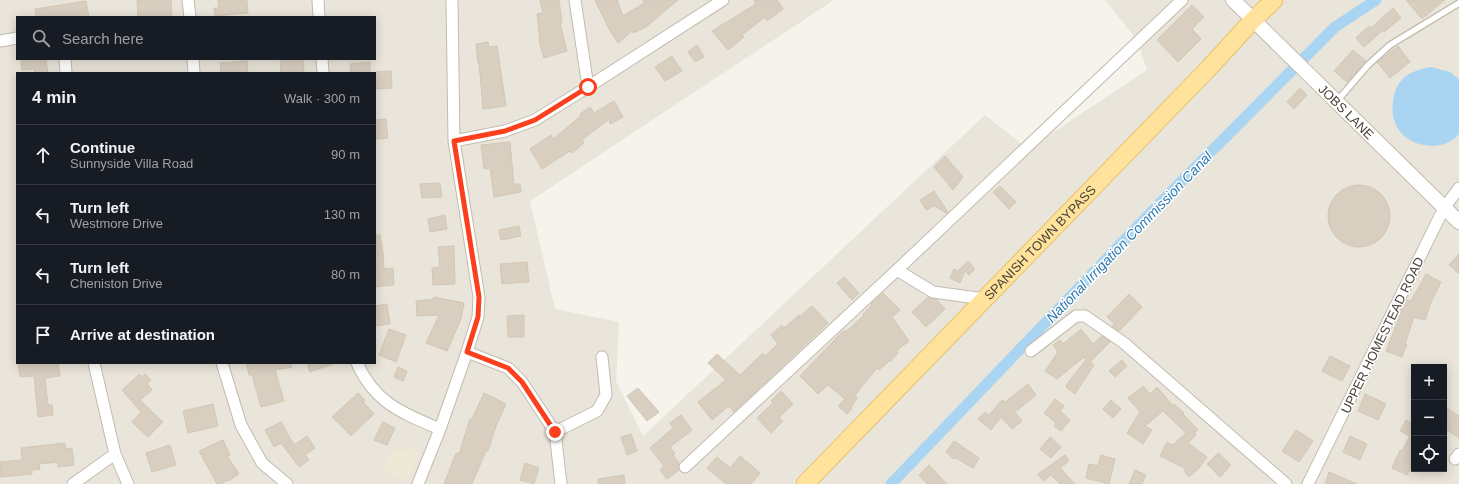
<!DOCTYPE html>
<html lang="en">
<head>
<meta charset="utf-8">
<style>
  body { margin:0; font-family:Helvetica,sans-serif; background:#242831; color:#f1f3f6 }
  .controls { position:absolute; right:12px; bottom:12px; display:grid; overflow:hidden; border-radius:0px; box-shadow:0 2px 10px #0003 }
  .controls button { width:36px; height:36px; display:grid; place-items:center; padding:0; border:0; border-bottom:1px solid #363941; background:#171b24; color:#f1f3f6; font:20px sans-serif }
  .stop { position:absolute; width:12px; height:12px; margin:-9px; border:3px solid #fc3f1d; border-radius:50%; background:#fff }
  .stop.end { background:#fc3f1d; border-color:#fff; box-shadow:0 1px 4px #0008 }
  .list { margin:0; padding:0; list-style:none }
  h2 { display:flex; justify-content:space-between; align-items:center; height:52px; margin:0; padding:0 16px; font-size:17px }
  h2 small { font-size:13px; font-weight:400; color:#9ea1a6 }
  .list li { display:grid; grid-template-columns:26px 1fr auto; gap:12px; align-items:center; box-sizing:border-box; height:60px; padding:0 16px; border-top:1px solid #363941 }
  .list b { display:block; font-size:15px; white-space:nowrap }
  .list p { margin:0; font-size:13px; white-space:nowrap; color:#9ea1a6 }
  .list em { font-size:13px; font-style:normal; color:#9ea1a6 }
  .icon { flex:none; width:22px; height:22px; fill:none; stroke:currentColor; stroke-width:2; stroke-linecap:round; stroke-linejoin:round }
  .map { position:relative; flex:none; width:1459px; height:484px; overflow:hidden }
  .search { position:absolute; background:#171b24; box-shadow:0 2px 10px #0003; left:16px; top:16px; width:360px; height:44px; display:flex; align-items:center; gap:10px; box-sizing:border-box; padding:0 14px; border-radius:0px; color:#9ea1a6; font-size:15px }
  .panel { position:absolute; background:#171b24; box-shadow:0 2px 10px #0003; left:16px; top:72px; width:360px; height:292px; border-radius:0px }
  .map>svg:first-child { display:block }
  .residential { fill:#eae5da; fill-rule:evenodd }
  .education { fill:#efe8d6 }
  .water { fill:#a9d4f2 }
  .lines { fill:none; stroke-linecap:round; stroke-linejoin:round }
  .canal { stroke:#a9d4f2; stroke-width:11 }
  .building { fill:#d8cfc1; stroke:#d3c7b4 }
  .service-casing { stroke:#c2bbae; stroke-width:8 }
  .minor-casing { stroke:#c2bbae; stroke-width:13 }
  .tertiary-casing { stroke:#c2bbae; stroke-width:16 }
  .primary-casing { stroke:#e6c16a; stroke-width:19 }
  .service { stroke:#fff; stroke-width:5.5 }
  .minor { stroke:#fff; stroke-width:11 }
  .tertiary { stroke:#fff; stroke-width:14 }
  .primary { stroke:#ffe39c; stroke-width:17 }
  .route { stroke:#fc3f1d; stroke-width:5 }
  .labels { text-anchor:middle; stroke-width:3; stroke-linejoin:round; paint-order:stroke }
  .street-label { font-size:13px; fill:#4b4439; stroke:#fff }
  .water-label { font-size:14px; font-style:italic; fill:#2e7ab2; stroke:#fff }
</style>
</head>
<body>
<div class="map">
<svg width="1459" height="484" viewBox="0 0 1459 484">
  <rect width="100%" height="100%" fill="#f6f3ec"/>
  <!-- residential -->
  <path class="residential" d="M0 0H834L530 201 555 309 619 322 616 381 643 436 985 115 1028 149 1147 70 1137 40 1105 0H1459V484H0ZM17 17H375V59H17ZM17 73H375V363H17ZM1414 367H1444V469H1414Z"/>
  <!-- education -->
  <path class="education" d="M407 447 420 453 407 481 383 470 393 448 403 453Z"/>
  <!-- water -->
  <path class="water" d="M1431 67 1450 72 1459 79V134C1453 142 1442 146 1432 146 1406 145 1389 127 1393 101 1394 94 1396 87 1401 81 1408 72 1420 69 1431 67Z"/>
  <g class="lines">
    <!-- canal -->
    <path class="canal" d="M891 484 1159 204 1335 27 1376 0"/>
  </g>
  <!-- building -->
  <path class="building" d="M137 0H171L172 17H138Z
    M218 0H247L248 13 215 16 214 8H219Z
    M540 0H559L562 23H560L567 51 544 58 539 41 540 40 537 14 543 13Z
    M595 0H617L623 16 644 3 643 0H678L646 27 633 33 632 31 618 43 610 31Z
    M754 0H777L783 9 767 21 765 17 742 35 744 37 728 50 712 31 756 4Z
    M1406 0H1445L1422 19Z
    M86 1 89 17H36L35 9Z
    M1192 5 1204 17 1192 29 1201 39 1178 62 1157 40Z
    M1393 8 1401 18 1384 32 1383 30 1364 47 1356 38 1369 26 1371 28Z
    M488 42 489 47 497 46 506 106 483 109 479 63H478L476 44Z
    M697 45 704 57 695 62 688 52Z
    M1398 46 1410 62 1390 78 1377 62Z
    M1353 50 1366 61 1347 82 1334 71Z
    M672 56 682 71 665 81 655 67Z
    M21 59 46 60 48 73H35L34 69 22 70Z
    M280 59H303L304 73H281Z
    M247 61 248 73H221L220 63Z
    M370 62V73H351L350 64Z
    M391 71 392 88 375 89V72Z
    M1300 88 1307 95 1294 109 1287 102Z
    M614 101 623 117 610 124 609 119 582 140 584 143 572 153 570 151 542 169 530 149 551 135 553 139 581 116 580 114 590 107 594 113Z
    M386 119 388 138 375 139V120Z
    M510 142 514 184H520L521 192 494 197 490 168 484 169 481 145Z
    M945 156 963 177 953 190 934 167Z
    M440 183 442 197 422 198 420 184Z
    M1328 216a31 31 0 1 1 62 0a31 31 0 1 1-62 0Z
    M1000 186 1016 202 1009 209 993 192Z
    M934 191 948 212 946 213 934 206 926 210 920 200Z
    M445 215 447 229 430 232 428 219Z
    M519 226 521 236 501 240 499 230Z
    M375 235H380L383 252 384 269 393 268 394 285 375 287Z
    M454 246 455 284 433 285 432 268 440 267 438 247Z
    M1459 254V274L1449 265Z
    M968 261 975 269 969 275 965 271 960 283 950 278 954 269 958 271Z
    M527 262 529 282 502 284 500 264Z
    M1426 274 1441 282 1431 302 1425 320 1414 317 1405 344H1407L1402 357 1386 351 1406 300 1411 301Z
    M844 277 859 293 852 300 837 283Z
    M883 293 900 310 892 317 909 341 896 351 898 353 890 362 889 361 879 370 877 368 862 386 855 396 857 398 851 407 852 408 847 414 838 406 845 399 828 385 818 394 800 376 843 331H847L864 315 863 314 872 305 871 304Z
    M1129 294 1142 307 1119 331 1112 326 1115 324 1107 317Z
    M434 297 464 303 461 319 447 351 426 343 439 315 417 316 416 301 434 299Z
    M928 297 936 299 945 309 926 327 912 312Z
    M387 304 390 324 375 326V306Z
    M812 306 828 323 734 412 729 406 712 420 698 402 726 380 708 363 717 354 740 375 763 353 765 356 778 344 771 335 782 325 784 328 799 315 800 316Z
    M524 315V337H508L507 316Z
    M389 329 406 335 396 362 379 355Z
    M1081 329 1093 344 1102 336 1110 342 1090 362 1094 365 1075 394 1066 387 1067 386 1066 385 1086 360 1084 357 1057 379 1045 371 1058 352 1053 345 1060 340 1063 344Z
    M1330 356 1350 366 1342 381 1322 371Z
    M1122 360 1127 366 1115 377 1109 371Z
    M18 363H44V364L58 363 60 376 45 378 48 405H52L53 415 38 417 34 376 20 377Z
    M246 363H291L292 367 275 370 284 401 261 407 252 375H249Z
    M307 363H333V364L310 372Z
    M398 367 407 371 403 381 394 377Z
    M140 374 142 377 145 374 151 380 147 384 152 390 140 400 163 422 148 437 132 422 141 412 122 390Z
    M1028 384 1036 395 1015 412 1022 421 1012 429 1001 417 991 430 978 419 985 412 989 415 1002 400 1005 402Z
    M1143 386 1150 394 1157 387 1173 406 1174 404 1184 413 1183 414 1198 430 1194 434 1196 435 1188 443 1207 457 1200 467 1189 477 1184 471 1186 469 1160 456 1167 442 1173 445 1186 433 1163 411 1145 426 1152 430 1143 444 1127 433 1140 412 1128 398Z
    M638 388 659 412 647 421 627 396Z
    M781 391 793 404 779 418 783 421 771 433 757 418 773 403 771 401Z
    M358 393 365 400 363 402 374 414 351 436 332 417Z
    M484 393 506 404 496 426 488 451H486L472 484H444L456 453 459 454 470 419H472Z
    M1365 394 1386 404 1378 420 1358 411Z
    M1055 399 1064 406 1060 411 1070 420 1061 431 1054 426 1056 423 1044 413Z
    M1111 400 1121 409 1113 418 1103 409Z
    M213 404 218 426 188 433 183 411Z
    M1444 406 1459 416V438L1444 428Z
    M681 415 692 430 670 447 675 454 673 455 679 463V470L667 479 660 470 664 466 650 448 673 428 670 423Z
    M1406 420 1414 424V461L1407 475 1392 468 1400 450 1402 451 1410 436 1400 431Z
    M281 422 294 445 307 436 315 448 305 455 309 460 299 467 281 443 274 447 265 430Z
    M383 422 395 428 387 445 374 440Z
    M1296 430 1313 441 1299 462 1282 451Z
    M631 434 637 451 627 455 621 437Z
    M1350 436 1367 444 1360 460 1343 452Z
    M1050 437 1061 447 1051 458 1040 449Z
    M223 440 230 455 227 456 239 474 228 481 227 480 221 484H217L199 451Z
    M954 441 979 458 973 468 956 458 954 459 946 452Z
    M65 443 66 449 72 448 74 465 58 467V462L39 464 40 469 32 470V474L0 477V462L22 460 21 448Z
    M170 445 176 465 152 472 146 453Z
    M1218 453 1231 465 1220 477 1207 464Z
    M1065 455 1069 461 1060 468 1075 484H1060L1051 475 1043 481 1038 474Z
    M1101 455 1115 459 1109 484 1086 478 1089 464 1098 466Z
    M740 456 760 473 751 484H726L707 468 717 457 730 468Z
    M525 463 539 468 534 484 520 480Z
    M929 465 947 484H927L919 475Z
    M1135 470 1146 475 1142 484H1129Z
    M1329 472 1357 484H1325Z
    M624 475 625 484H598V479Z"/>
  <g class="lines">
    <!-- service casing -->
    <g class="service-casing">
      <path id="service" d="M1337 101 1368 65 1390 45 1459 3"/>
    </g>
    <!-- minor casing -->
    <g class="minor-casing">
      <path id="minor" d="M188 0 190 17
        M318 0 319 17
        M575 0 588 87
        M0 41 17 38
        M65 59 66 73
        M193 59 194 73
        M322 59 323 73
        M454 141 505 131 535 120 588 87 723 0
        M897 270 933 292 985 299
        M1031 351 1076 316H1085L1124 343 1286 484
        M467 352 508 368 522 382 555 432 561 484
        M94 363 115 454 128 484
        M222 363 241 425 262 463 287 484
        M357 363C375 403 402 413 440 429
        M555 432 597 411 606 395 602 357
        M1455 459 1459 454
        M685 467 897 270 1182 0
        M73 484 115 454
        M418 484 440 429 467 352 478 317 479 297 454 141 452 0
        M1308 484 1444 208 1459 188"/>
    </g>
    <!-- tertiary casing -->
    <g class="tertiary-casing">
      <g id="tertiary">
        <path id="s1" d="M1233 0 1459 222"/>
      </g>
    </g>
    <!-- primary casing -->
    <g class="primary-casing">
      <g id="primary">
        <path id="s2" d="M805 484 1208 69 1253 20 1274 0"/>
      </g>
    </g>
    <!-- service -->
    <use href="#service" class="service"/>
    <!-- minor -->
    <use href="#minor" class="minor"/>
    <!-- tertiary -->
    <use href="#tertiary" class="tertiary"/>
    <!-- primary -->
    <use href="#primary" class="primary"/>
  </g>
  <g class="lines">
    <!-- route -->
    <path class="route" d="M555 432 522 382 508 368 467 352 478 317 479 297 454 141 505 131 535 120 588 87"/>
  </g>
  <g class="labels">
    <!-- street labels -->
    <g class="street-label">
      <text dy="5" stroke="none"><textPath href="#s1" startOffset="159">JOBS LANE</textPath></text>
      <text dy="5" stroke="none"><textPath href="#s2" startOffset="337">SPANISH TOWN BYPASS</textPath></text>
      <text transform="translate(1382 335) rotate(-64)" y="5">UPPER HOMESTEAD ROAD</text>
    </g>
    <!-- water labels -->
    <g class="water-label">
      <text transform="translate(1129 237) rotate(-46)" y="5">National Irrigation Commission Canal</text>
    </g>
  </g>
</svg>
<div class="controls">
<button>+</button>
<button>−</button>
<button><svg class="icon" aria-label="locate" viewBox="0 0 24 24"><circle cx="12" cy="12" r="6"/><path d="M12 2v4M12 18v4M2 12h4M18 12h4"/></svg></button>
</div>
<div class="stop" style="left:588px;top:87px"></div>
<div class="stop end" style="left:555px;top:432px"></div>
<div class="search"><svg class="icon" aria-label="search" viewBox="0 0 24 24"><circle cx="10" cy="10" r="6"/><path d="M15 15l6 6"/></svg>Search here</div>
<section class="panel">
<h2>4 min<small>Walk · 300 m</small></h2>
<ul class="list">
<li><svg class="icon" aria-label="ahead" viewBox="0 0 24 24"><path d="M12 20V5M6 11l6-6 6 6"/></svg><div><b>Continue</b><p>Sunnyside Villa Road</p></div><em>90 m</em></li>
<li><svg class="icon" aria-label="left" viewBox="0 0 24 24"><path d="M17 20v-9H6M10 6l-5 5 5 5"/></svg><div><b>Turn left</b><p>Westmore Drive</p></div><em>130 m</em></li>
<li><svg class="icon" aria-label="left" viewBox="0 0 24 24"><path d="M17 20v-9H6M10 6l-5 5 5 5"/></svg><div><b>Turn left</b><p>Cheniston Drive</p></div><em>80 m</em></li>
<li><svg class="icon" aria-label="arrive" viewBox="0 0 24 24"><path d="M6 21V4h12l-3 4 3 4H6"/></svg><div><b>Arrive at destination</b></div></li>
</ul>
</section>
</div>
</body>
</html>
